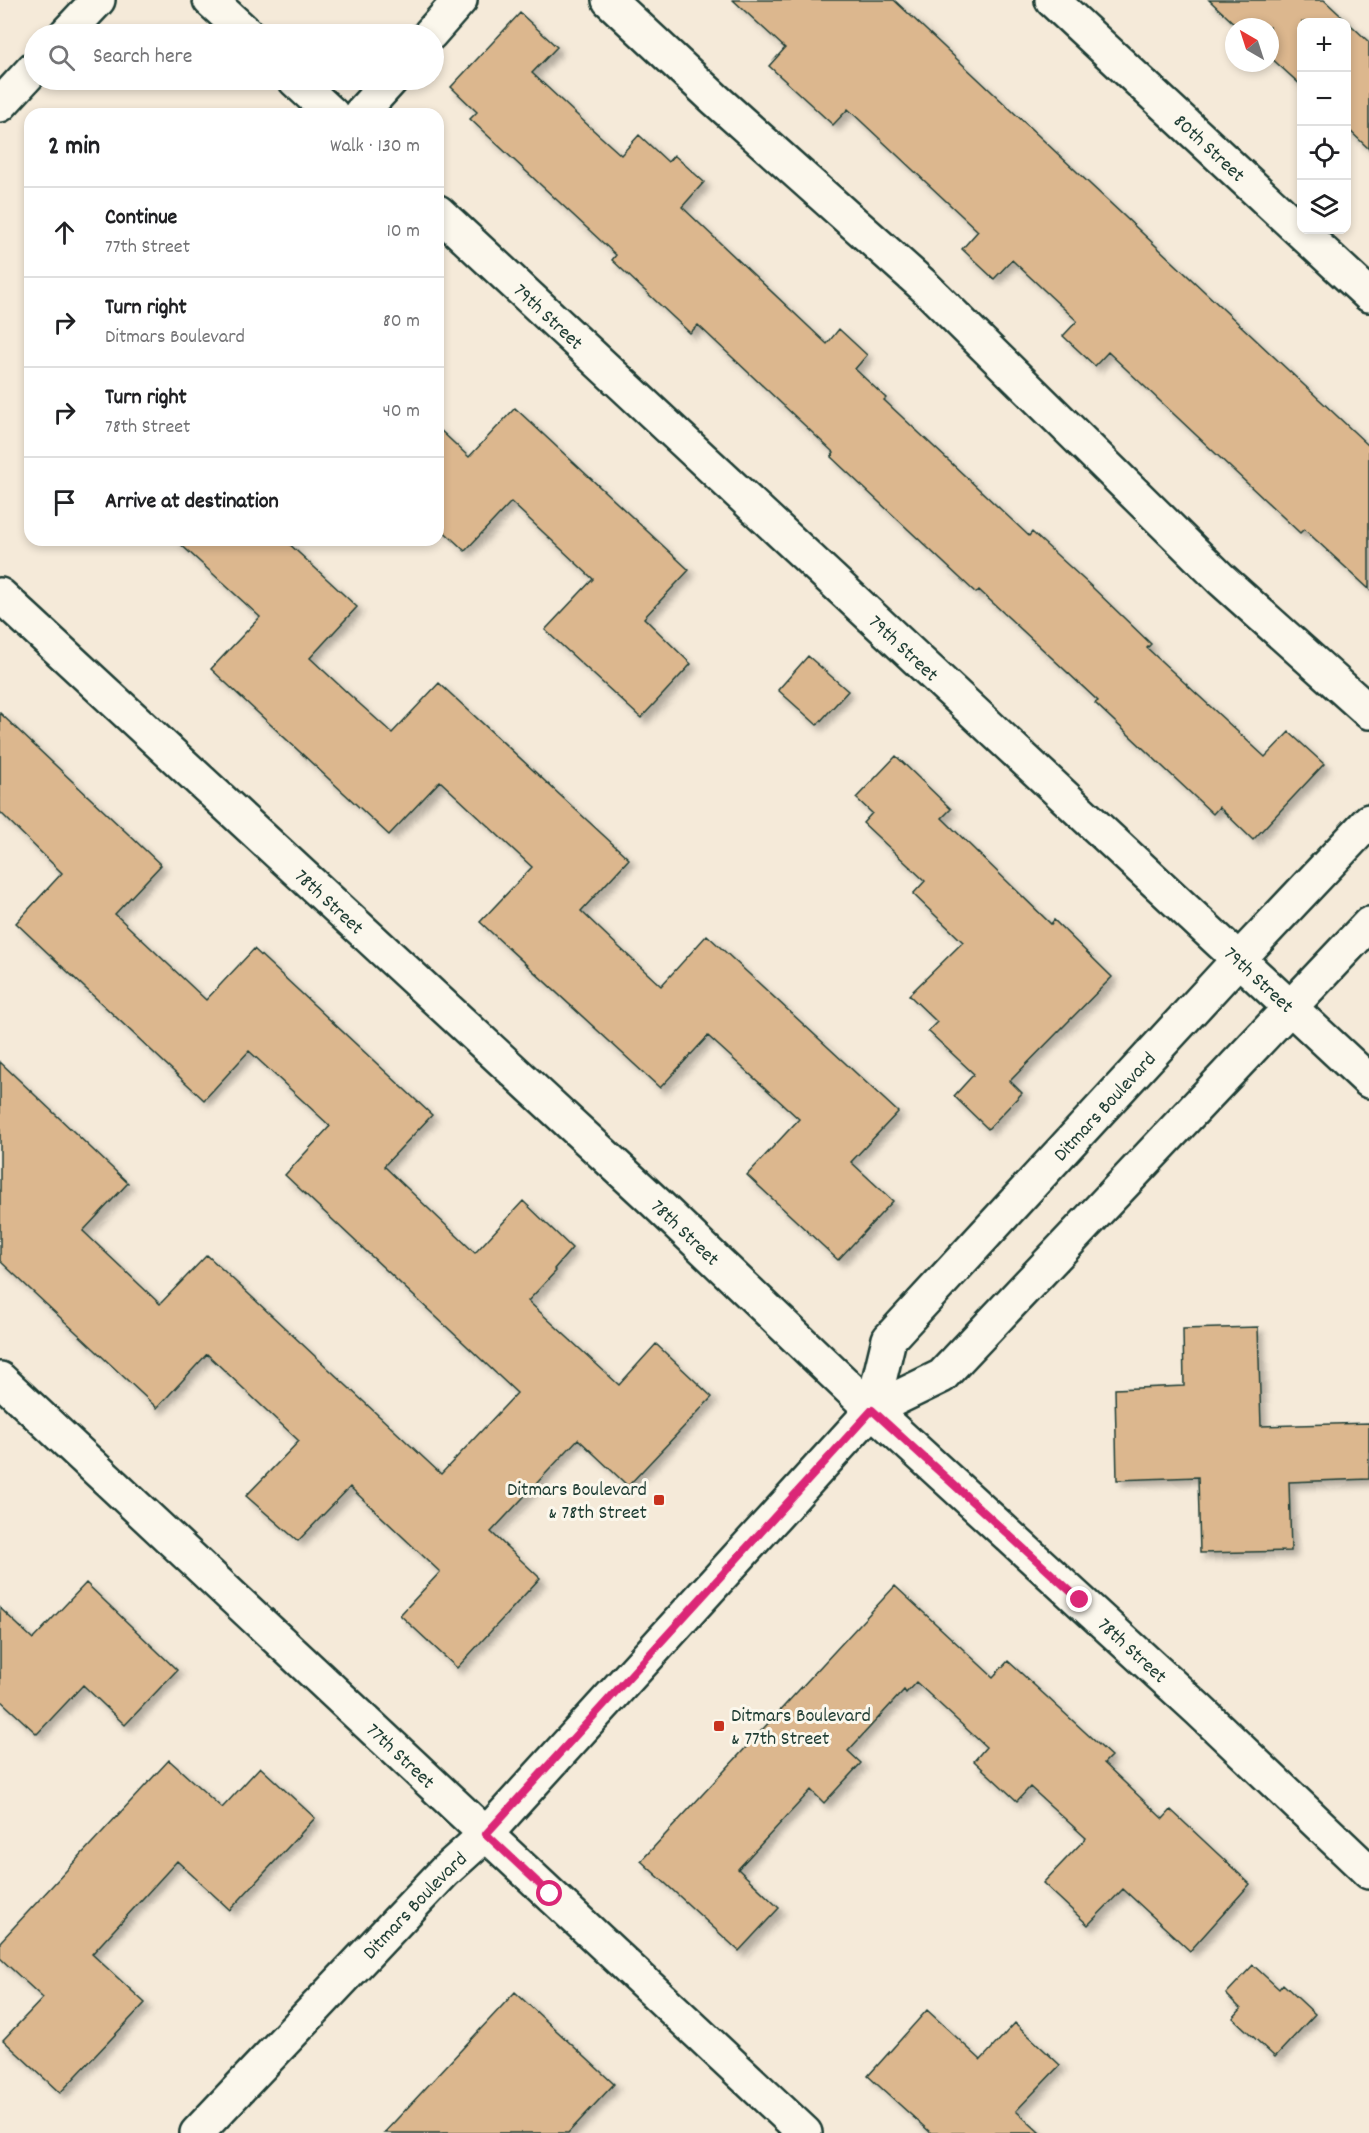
<!DOCTYPE html>
<html lang="en">
<head>
<meta charset="utf-8">
<style>
  body { margin:0; font-family:Dekko,sans-serif; background:#f2f2f2; color:#202124 }
  .controls { position:absolute; right:18px; top:18px; display:grid; overflow:hidden; border-radius:12px; box-shadow:0 3px 9px #0003 }
  .controls button { width:54px; height:54px; display:grid; place-items:center; padding:0; border:0; border-bottom:2px solid #e0e0e0; background:#fff; color:#202124; font:30px sans-serif }
  .compass { position:absolute; left:1225px; top:18px; width:54px; height:54px; border-radius:50%; background:#fff; box-shadow:0 3px 9px #0003; rotate:321deg }
  .stop { position:absolute; width:18px; height:18px; margin:-14px; border:4px solid #db2777; border-radius:50%; background:#fff }
  .stop.end { background:#db2777; border-color:#fff; box-shadow:0 2px 6px #0008 }
  .list { margin:0; padding:0; list-style:none }
  h2 { display:flex; justify-content:space-between; align-items:center; height:78px; margin:0; padding:0 24px; font-size:26px }
  h2 small { font-size:20px; font-weight:400; color:#757577 }
  .list li { display:grid; grid-template-columns:39px 1fr auto; gap:18px; align-items:center; box-sizing:border-box; height:90px; padding:0 24px; border-top:2px solid #e0e0e0 }
  .list b { display:block; font-size:22px; white-space:nowrap }
  .list p { margin:0; font-size:20px; white-space:nowrap; color:#757577 }
  .list em { font-size:20px; font-style:normal; color:#757577 }
  .icon { flex:none; width:33px; height:33px; fill:none; stroke:currentColor; stroke-width:2; stroke-linecap:round; stroke-linejoin:round }
  .map { position:relative; flex:none; width:1369px; height:2133px; overflow:hidden }
  .search { position:absolute; background:#fff; box-shadow:0 3px 9px #0003; left:24px; top:24px; width:420px; height:66px; display:flex; align-items:center; gap:15px; box-sizing:border-box; padding:0 21px; border-radius:33px; color:#757577; font-size:22px }
  .panel { position:absolute; background:#fff; box-shadow:0 3px 9px #0003; left:24px; top:108px; width:420px; height:438px; border-radius:18px }
  .map>svg:first-child { display:block }
  .building { fill:#dcb78e; stroke:#1f3d34; stroke-width:1.5; filter:url(#shadow) }
  .lines { fill:none; stroke-linecap:round; stroke-linejoin:round }
  .minor-casing { stroke:#1f3d34; stroke-width:38 }
  .minor { stroke:#fbf7ec; stroke-width:33 }
  .route { stroke:#db2777; stroke-width:8 }
  .poi-dot { fill:#c8321e; stroke:#fbf7ec; stroke-width:2 }
  .labels { text-anchor:middle; stroke-width:6; stroke-linejoin:round; paint-order:stroke }
  .street-label { font-size:20px; fill:#1f3d34; stroke:#fbf7ec }
  .poi-label { font-size:20px; fill:#1f3d34; stroke:#fbf7ec; text-anchor:end }
</style>
</head>
<body>
<div class="map">
<svg width="1369" height="2133" viewBox="0 0 1369 2133">
  <defs>
    <filter id="shadow"><feDropShadow dx="5.5" dy="5.5" stdDeviation="3" flood-color="#0004"/></filter>
  </defs>
  <rect width="100%" height="100%" fill="#f5ead9"/>
  <filter id="ink" filterUnits="userSpaceOnUse"><feTurbulence type="fractalNoise" baseFrequency=".0167" numOctaves="2"/><feDisplacementMap in="SourceGraphic" scale="12" xChannelSelector="R" yChannelSelector="G"/><feConvolveMatrix kernelMatrix="1 2 1 2 8 2 1 2 1" color-interpolation-filters="sRGB"/></filter>
  <g filter="url(#ink)">
    <!-- building -->
    <path class="building" d="M733 0H894L1369 446V589L1304 529 1300 533 1108 352 1095 366 1063 336 1077 321 1012 260 994 279 962 249 978 231 848 109 833 125 769 66 785 48Z
      M1209 0H1324L1353 27 1369 42V149L1347 128V22H1302V86L1270 57V27H1238Z
      M520 13 557 47 532 73 591 128 621 155 639 135 668 162 674 155 704 182 682 207 827 344 839 329 867 355 855 369 886 398 884 400 1029 536 1032 532 1093 588 1151 644 1147 648 1265 757 1289 732 1324 764 1253 840 1219 807 1213 814 1095 703 1098 701 979 590 976 593 831 457 834 453 698 325 690 333 612 260 616 255 470 119 477 112 451 87Z
      M515 408 689 570 644 618 691 664 641 718 545 630 593 579 511 502 465 551 438 526V428L469 457Z
      M176 540H285L357 607 310 658 352 697 392 733 439 683 629 859 581 911 620 948 661 986 707 935 898 1112 851 1162 893 1201 838 1260 747 1175 799 1119 708 1036 660 1088 480 922 532 867 440 781 389 835 211 669 260 617Z
      M808 656 848 691 817 725 778 690Z
      M0 713 161 865 115 914 206 1000 254 949 432 1115 384 1166 475 1253 523 1201 572 1248 554 1269 556 1271 528 1301 619 1385 656 1344 712 1397 628 1486 578 1439 535 1485 491 1532 540 1578 457 1668 400 1615 440 1572 350 1487 298 1541 246 1496 299 1441 207 1354 157 1408 0 1261V1062L128 1183 83 1231 160 1304 207 1255 441 1474 517 1393 285 1175 330 1126 249 1051 204 1100 16 923 62 873 0 812Z
      M896 756 951 809 942 818 1051 924 1054 920 1112 977 1010 1081 1022 1093 988 1129 954 1096 974 1074 928 1031 937 1022 909 995 963 942 913 894 925 881 863 823 872 813 856 798Z
      M1258 1327 1261 1426 1369 1423V1479L1289 1482 1291 1551 1200 1553 1198 1477 1117 1480 1115 1389 1184 1386 1183 1329Z
      M86 1583 177 1670 125 1725 83 1685 37 1734 0 1700V1608L33 1639Z
      M895 1586 993 1677 1008 1661 1111 1756 1104 1763 1163 1819 1171 1810 1250 1884 1190 1951 1123 1889 1088 1925 1043 1883 1086 1838 1030 1787 1017 1801 974 1761 986 1747 916 1682 906 1693 904 1690 848 1751 861 1763 824 1803 811 1790 738 1869 779 1908 739 1951 641 1861Z
      M169 1760 222 1808 260 1767 315 1818 230 1910 177 1861 92 1954 145 2003 60 2093 3 2040 43 1998 0 1958V1942Z
      M1253 1965 1279 1989 1283 1984 1315 2014 1275 2057 1233 2018 1241 2009 1226 1994Z
      M515 1992 614 2084 568 2133H384Z
      M927 2010 981 2060 1015 2023 1060 2065 1016 2111 1040 2133H931L868 2076Z"/>
    <g class="lines">
      <!-- minor casing -->
      <g class="minor-casing">
        <g id="minor">
          <path d="M210 0 247 34"/>
          <path d="M609 0 715 99 923 285 1221 579 1369 712"/>
          <path id="s1" d="M1052 0 1369 295"/>
          <path d="M66 34 98 0"/>
          <path d="M430 34 460 0"/>
          <path d="M295 80 332 114"/>
          <path d="M0 105 34 68"/>
          <path d="M360 114 391 80"/>
          <path id="s2" d="M438 212 1369 1081"/>
          <path id="s3" d="M0 595 655 1202 872 1410 1199 1710 1369 1872"/>
          <path id="s4" d="M0 1379 805 2133"/>
          <path id="s5" d="M872 1410 889 1339 1239 959 1369 821"/>
          <path id="s6" d="M197 2133 444 1872 486 1834 872 1410 942 1376 1369 924"/>
        </g>
      </g>
      <!-- minor -->
      <use href="#minor" class="minor"/>
    </g>
  </g>
  <g class="lines" filter="url(#ink)">
    <!-- route -->
    <path class="route" d="M550 1894 486 1834 872 1410 1080 1600"/>
  </g>
  <!-- markers -->
  <g class="poi-dot">
    <rect x="653" y="1494" width="12" height="12" rx="3"/>
    <rect x="713" y="1720" width="12" height="12" rx="3"/>
  </g>
  <g class="labels">
    <!-- street labels -->
    <g class="street-label">
      <text dy="7" stroke="none"><textPath href="#s1" startOffset="216">80th Street</textPath></text>
      <text dy="7" stroke="none"><textPath href="#s2" startOffset="152">79th Street</textPath></text>
      <text dy="7" stroke="none"><textPath href="#s2" startOffset="638">79th Street</textPath></text>
      <text dy="7" stroke="none"><textPath href="#s3" startOffset="450">78th Street</textPath></text>
      <text dy="7" stroke="none"><textPath href="#s2" startOffset="1124">79th Street</textPath></text>
      <text dy="7" stroke="none"><textPath href="#s5" startOffset="390">Ditmars Boulevard</textPath></text>
      <text dy="7" stroke="none"><textPath href="#s3" startOffset="936">78th Street</textPath></text>
      <text dy="7" stroke="none"><textPath href="#s3" startOffset="1548">78th Street</textPath></text>
      <text dy="7" stroke="none"><textPath href="#s4" startOffset="550">77th Street</textPath></text>
      <text dy="7" stroke="none"><textPath href="#s6" startOffset="315">Ditmars Boulevard</textPath></text>
    </g>
    <!-- poi labels -->
    <g class="poi-label">
      <text x="647" y="1495">Ditmars Boulevard<tspan x="647" dy="23">&amp; 78th Street</tspan></text>
      <text x="731" y="1721" text-anchor="start">Ditmars Boulevard<tspan x="731" dy="23">&amp; 77th Street</tspan></text>
    </g>
  </g>
</svg>
<div class="controls">
<button>+</button>
<button>−</button>
<button><svg class="icon" aria-label="locate" viewBox="0 0 24 24"><circle cx="12" cy="12" r="6"/><path d="M12 2v4M12 18v4M2 12h4M18 12h4"/></svg></button>
<button><svg class="icon" aria-label="layers" viewBox="0 0 24 24"><path d="M12 4l9 5-9 5-9-5zM3 14l9 5 9-5"/></svg></button>
</div>
<svg class="compass" viewBox="-18 -18 36 36"><path d="M0-13l5 13h-10z" fill="#e53935"/><path d="M0 13l5-13h-10z" fill="#757577"/></svg>
<div class="stop" style="left:550px;top:1894px"></div>
<div class="stop end" style="left:1080px;top:1600px"></div>
<div class="search"><svg class="icon" aria-label="search" viewBox="0 0 24 24"><circle cx="10" cy="10" r="6"/><path d="M15 15l6 6"/></svg>Search here</div>
<section class="panel">
<h2>2 min<small>Walk · 130 m</small></h2>
<ul class="list">
<li><svg class="icon" aria-label="ahead" viewBox="0 0 24 24"><path d="M12 20V5M6 11l6-6 6 6"/></svg><div><b>Continue</b><p>77th Street</p></div><em>10 m</em></li>
<li><svg class="icon" aria-label="right" viewBox="0 0 24 24"><path d="M7 20v-9h11M14 6l5 5-5 5"/></svg><div><b>Turn right</b><p>Ditmars Boulevard</p></div><em>80 m</em></li>
<li><svg class="icon" aria-label="right" viewBox="0 0 24 24"><path d="M7 20v-9h11M14 6l5 5-5 5"/></svg><div><b>Turn right</b><p>78th Street</p></div><em>40 m</em></li>
<li><svg class="icon" aria-label="arrive" viewBox="0 0 24 24"><path d="M6 21V4h12l-3 4 3 4H6"/></svg><div><b>Arrive at destination</b></div></li>
</ul>
</section>
</div>
</body>
</html>
